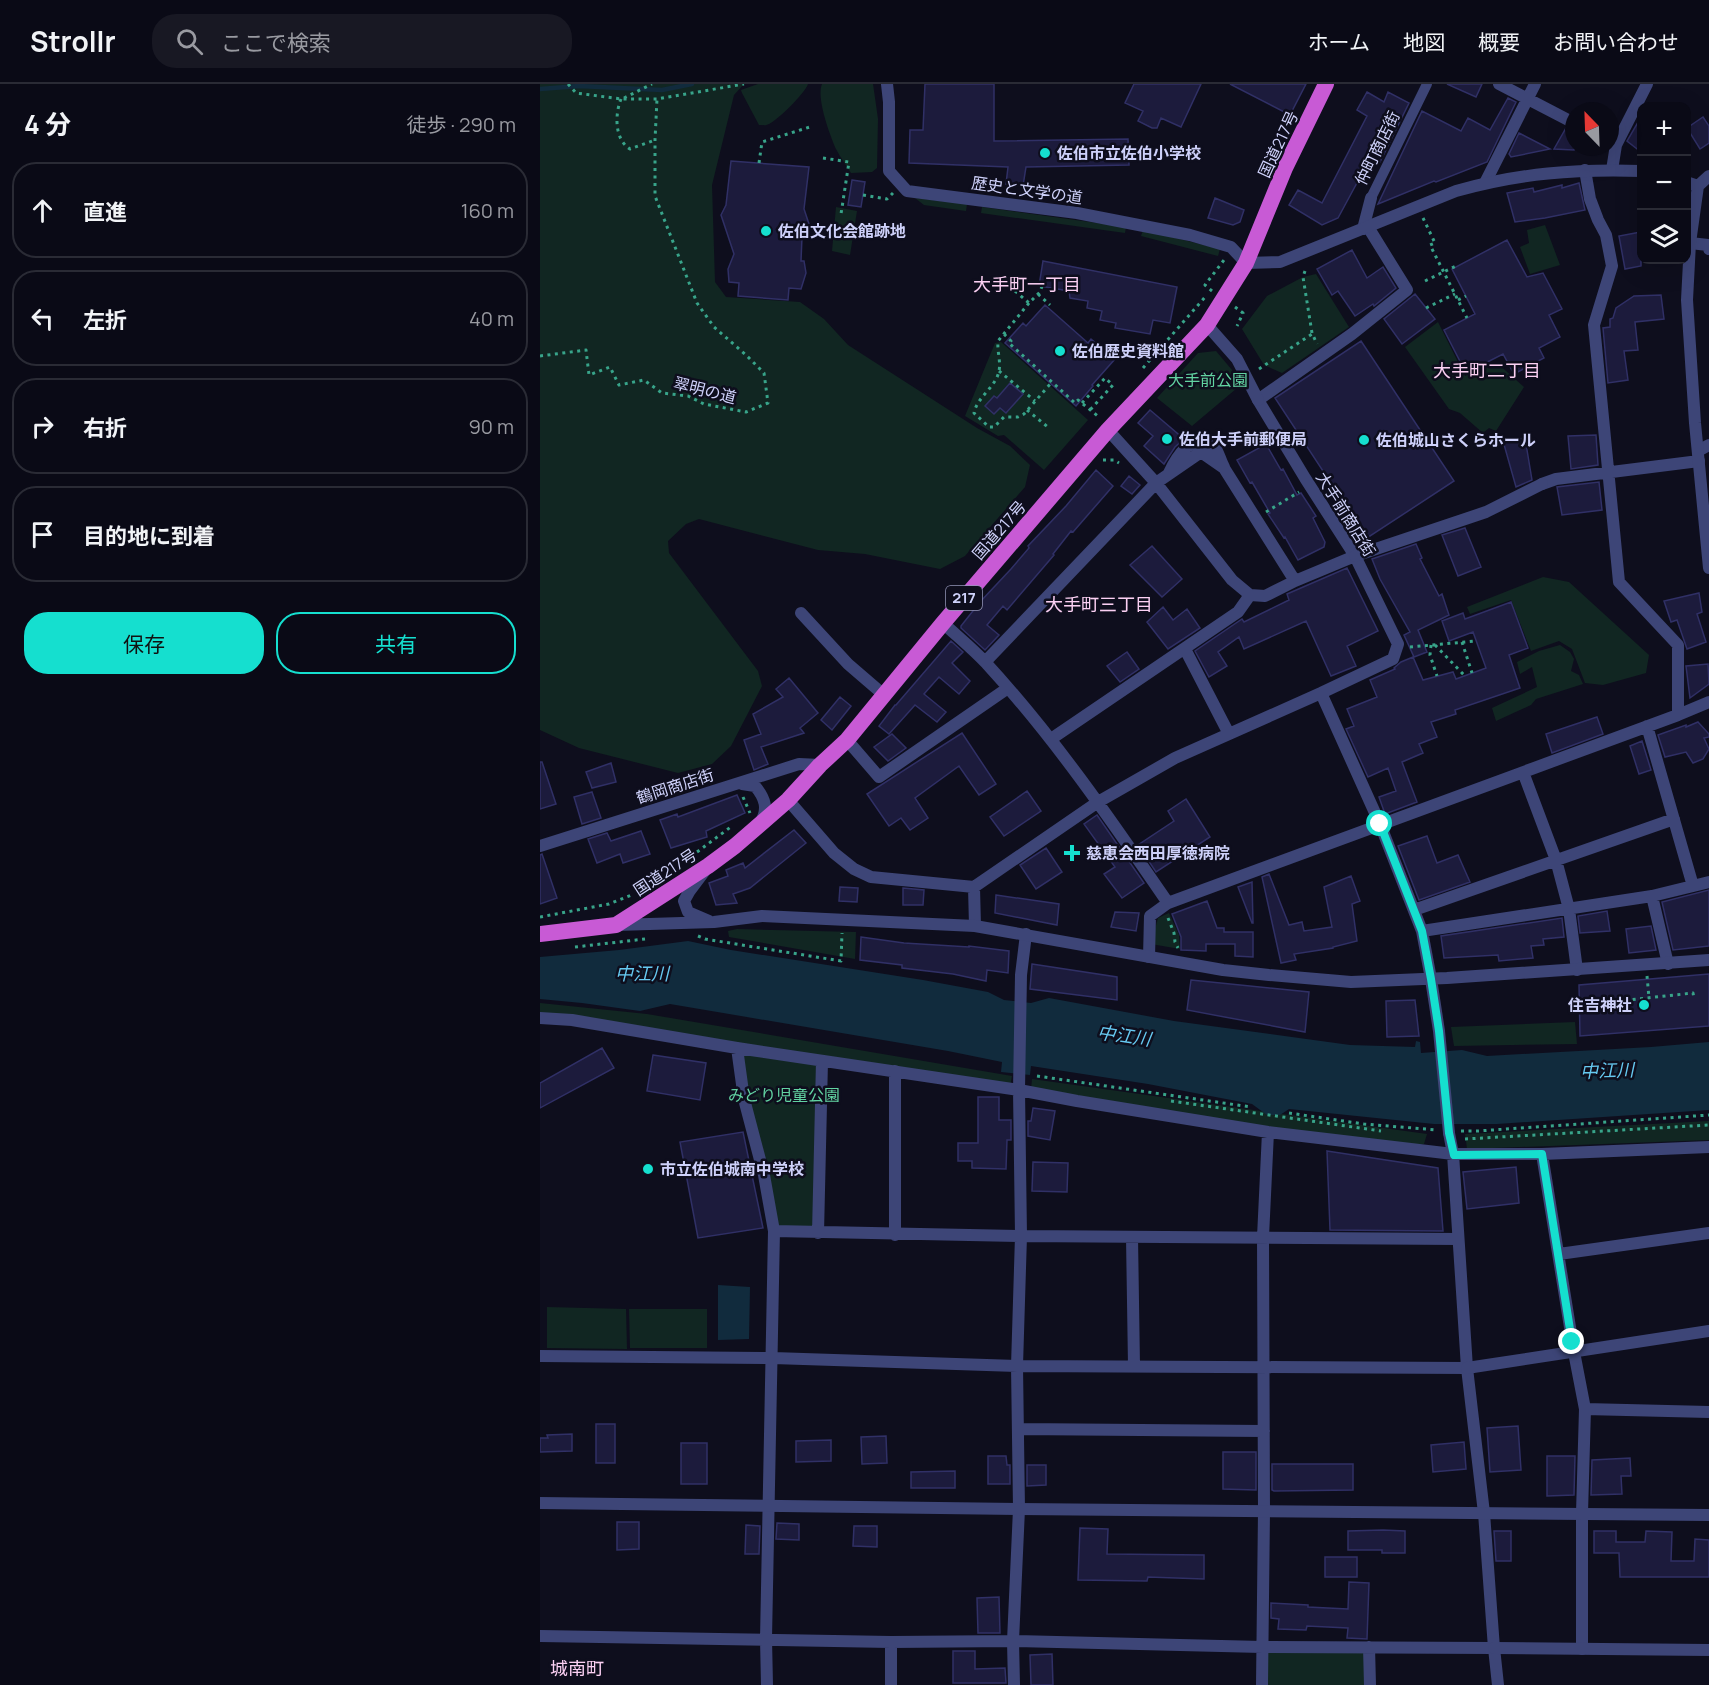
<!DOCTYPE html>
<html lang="ja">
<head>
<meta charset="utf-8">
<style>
  body { margin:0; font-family:Manrope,"Noto Sans JP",sans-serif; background:#181823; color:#f1f3f6 }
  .controls { position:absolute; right:18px; top:18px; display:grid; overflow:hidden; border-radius:12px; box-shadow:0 6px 24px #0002 }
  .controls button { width:54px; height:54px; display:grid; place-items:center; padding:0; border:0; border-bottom:2px solid #2a2b35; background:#0a0a16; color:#f1f3f6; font:30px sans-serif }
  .compass { position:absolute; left:1025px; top:18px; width:54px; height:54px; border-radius:50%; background:#0a0a16; box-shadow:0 6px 24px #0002; rotate:337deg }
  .stop { position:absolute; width:18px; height:18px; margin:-14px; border:4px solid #15dfcf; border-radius:50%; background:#fff }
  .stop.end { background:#15dfcf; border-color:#fff; box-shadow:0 2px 6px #0008 }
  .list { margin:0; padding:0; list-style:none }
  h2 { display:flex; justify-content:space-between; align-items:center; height:78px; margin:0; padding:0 24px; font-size:26px }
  h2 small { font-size:20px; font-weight:400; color:#999aa1 }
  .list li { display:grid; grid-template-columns:39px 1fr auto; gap:18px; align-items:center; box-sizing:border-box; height:96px; margin:0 12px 12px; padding:0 12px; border:2px solid #2a2b35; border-radius:24px }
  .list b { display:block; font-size:22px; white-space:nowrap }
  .list em { font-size:20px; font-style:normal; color:#999aa1 }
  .actions { display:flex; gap:12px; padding:18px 24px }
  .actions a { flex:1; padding:14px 0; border:2px solid #15dfcf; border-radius:24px; text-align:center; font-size:21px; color:#15dfcf }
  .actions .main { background:#15dfcf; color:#111 }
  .icon { flex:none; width:33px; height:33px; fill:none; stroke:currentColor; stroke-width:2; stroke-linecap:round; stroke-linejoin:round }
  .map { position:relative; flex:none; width:1169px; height:1601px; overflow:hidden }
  header { display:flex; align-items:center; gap:36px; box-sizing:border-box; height:84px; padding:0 30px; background:#0a0a16; border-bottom:2px solid #2a2b35 }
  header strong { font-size:28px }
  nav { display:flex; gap:33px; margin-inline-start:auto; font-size:21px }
  .search { width:420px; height:54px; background:#181823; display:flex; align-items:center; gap:15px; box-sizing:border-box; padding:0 21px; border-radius:24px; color:#999aa1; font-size:22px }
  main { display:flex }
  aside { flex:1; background:#0a0a16 }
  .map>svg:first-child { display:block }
  .green { fill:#112622 }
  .water { fill:#112b3d }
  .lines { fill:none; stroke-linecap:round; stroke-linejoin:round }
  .stream { stroke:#112b3d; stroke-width:4.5 }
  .building { fill:#1c1b3c; stroke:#303066; stroke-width:1.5 }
  .path { stroke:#38a48a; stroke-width:3; stroke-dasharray:3 4.5; stroke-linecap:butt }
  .pedestrian { stroke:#3d4577; stroke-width:10 }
  .minor { stroke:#3d4577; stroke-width:12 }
  .tertiary { stroke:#3d4577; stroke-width:12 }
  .trunk { stroke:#c85ad5; stroke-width:16 }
  .route { stroke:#15dfcf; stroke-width:8 }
  .poi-dot { fill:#15dfcf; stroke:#0e0e1d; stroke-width:2 }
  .labels { text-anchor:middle; stroke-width:5; stroke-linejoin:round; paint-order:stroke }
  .shield { fill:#0e0e1d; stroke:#9496b8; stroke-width:1.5 }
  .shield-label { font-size:15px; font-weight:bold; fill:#ced1fa }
  .street-label { font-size:16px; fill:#ced1fa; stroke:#0e0e1d }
  .poi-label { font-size:16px; font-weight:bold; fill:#ced1fa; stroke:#0e0e1d; text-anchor:start }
  .park-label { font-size:16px; fill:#62d3a2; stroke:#0e0e1d }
  .neighbourhood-label { font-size:18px; fill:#fbd0f3; stroke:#0e0e1d }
  .water-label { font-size:18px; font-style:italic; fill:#66c9f1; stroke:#0e0e1d }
</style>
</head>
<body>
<header>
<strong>Strollr</strong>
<div class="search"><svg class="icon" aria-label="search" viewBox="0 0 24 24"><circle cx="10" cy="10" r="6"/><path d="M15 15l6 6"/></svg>ここで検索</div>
<nav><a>ホーム</a><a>地図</a><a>概要</a><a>お問い合わせ</a></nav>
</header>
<main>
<aside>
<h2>4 分<small>徒歩 · 290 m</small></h2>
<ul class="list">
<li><svg class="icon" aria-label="ahead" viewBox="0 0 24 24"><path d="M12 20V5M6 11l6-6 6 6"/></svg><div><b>直進</b></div><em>160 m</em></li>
<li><svg class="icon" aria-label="left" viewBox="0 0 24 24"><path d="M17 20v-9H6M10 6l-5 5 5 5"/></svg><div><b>左折</b></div><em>40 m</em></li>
<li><svg class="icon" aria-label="right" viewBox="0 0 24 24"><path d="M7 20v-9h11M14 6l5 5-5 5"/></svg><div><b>右折</b></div><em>90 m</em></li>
<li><svg class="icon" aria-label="arrive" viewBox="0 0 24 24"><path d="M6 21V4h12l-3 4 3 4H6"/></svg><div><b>目的地に到着</b></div></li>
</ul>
<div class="actions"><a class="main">保存</a><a>共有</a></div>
</aside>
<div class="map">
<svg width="1169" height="1601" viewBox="0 0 1169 1601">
  <rect width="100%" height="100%" fill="#0e0e1d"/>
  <!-- green -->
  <path class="green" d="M0 0H204L194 11 172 101 175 198 186 213 260 218 284 235 308 261 437 344 470 362 490 381 485 403 425 472 400 485 325 470 278 466 159 435 146 440 128 457 129 469 218 587 222 602 191 662 172 680 138 689 39 664 0 646Z
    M218 0H268C265 9 238 36 229 40 225 42 224 41 219 41L202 9 201 6Z
    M282 0H333L338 35 337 84 332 88 311 89C306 81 300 73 296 65 290 51 276 14 282 0Z
    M375 114 427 120 426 127 384 121Z
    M296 123 317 127 310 171 292 167Z
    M442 123 586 143 585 149 441 129Z
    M1005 141 1020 181 990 190 980 163 989 159 987 146Z
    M603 146 680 165 678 172 601 152Z
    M776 190 809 243 742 289 724 281 702 245 727 212 763 193Z
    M898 238 925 292 957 279 984 303 956 347 949 344 943 349 920 329 909 325 865 263Z
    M461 258 548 336 504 386 464 351 458 352 425 332 455 259Z
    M676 267 703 299 652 342 617 314 658 269Z
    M1003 493 1029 498 1109 571 1106 589 1063 601 1045 599 1032 565 1019 557 991 567 971 516 930 530 927 523Z
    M1020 561 1030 568 1034 575 1031 587 1039 591 1043 600 996 615 991 621 956 637 952 624 997 603 992 583 980 590 977 578 999 567Z
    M629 829 639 851 640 865 611 860 618 834Z
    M197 845 316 848 315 875 189 853 188 847Z
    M0 919 107 930 472 992 470 1003 0 930Z
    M1035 938 1037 960 914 962 911 943Z
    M201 969 280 981 276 1146 236 1145 209 1019Z
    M492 995 887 1050 884 1060 865 1061 730 1045 491 1006Z
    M1169 1037V1056L927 1065 925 1050Z
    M7 1223 86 1225 87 1265 7 1264Z
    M89 1225H167V1264H90Z
    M727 1566 825 1567 826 1601H726Z"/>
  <!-- water -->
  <path class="water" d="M148 857 191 866 383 896 448 908 464 916 491 919 509 914 634 937 759 954 810 961 875 963 876 957 880 958 881 969 922 966 947 972 1111 963 1169 958V1026L957 1040H894L749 1025 740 1031H727L712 1020 608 1000 491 982 490 991 461 988 462 978 408 967 130 920 100 927 42 919 0 915V873L79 866Z
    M178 1201 210 1203 209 1255 178 1256Z"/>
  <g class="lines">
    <!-- stream -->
    <path class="stream" d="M0 5 39 2 122 6 152 0"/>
  </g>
  <!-- building -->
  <path class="building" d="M385 0H454V57L588 55 589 81 486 83 483 102 466 100 468 83 369 79 370 46H383Z
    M594 0H661L641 43 621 34 617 44H612L598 37 603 27 585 19Z
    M690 0H766L750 31Z
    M907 0H942L936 13Z
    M827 8 844 18 848 8 869 19 840 78 831 73 798 134 782 141 749 121 758 106 782 119 827 32 817 26Z
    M968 14 976 18 947 78 896 98 894 97 838 120 882 27 921 47 928 34 950 46Z
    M1101 33V68L1087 57Z
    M1163 33 1169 42V59L1160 65 1147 44Z
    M1026 44 1034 47V66L1014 65Z
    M979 49 1010 65 971 73 969 70Z
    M191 77 269 83 264 125 269 140 262 153 261 177H264L266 189 261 205 249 204 248 216 198 212 199 199 189 198 188 185 194 170 181 131 186 121Z
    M312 96 325 98 321 123 308 121Z
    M1039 99 1045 126 1005 134 975 138 967 109 993 104 994 108 1022 101V104Z
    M675 114 704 126 700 138 693 141 668 134Z
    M1101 148V182L1085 185 1079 152Z
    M967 156 987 193 1003 189 1022 225 1009 231 1020 253 999 264 1004 274 974 290 963 270 926 289 904 246 935 230 912 185Z
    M812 166 827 194 843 183 856 204 834 222 833 220 815 232 798 207 792 211 777 185Z
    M503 177 637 203 630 239 613 236 610 250 575 244 576 239 560 236 562 227 547 224 548 217 530 214 529 207 499 202Z
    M875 210 895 235 862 260 844 235Z
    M1121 211 1124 235 1095 238 1098 266 1084 267 1088 296 1068 299 1063 244 1070 243V235L1073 234 1076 224 1094 212Z
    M505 221 548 259 551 255 575 275 552 301 553 302 536 322 465 259 483 239 486 242Z
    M821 257 914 397 827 454 735 314Z
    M470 299 483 310 466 329 460 324 454 330 445 322 454 312 457 314Z
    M610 326 644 355 635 363 624 380 604 362 613 352 598 339Z
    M1056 351 1058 381 1031 385 1028 352Z
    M985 354 992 396 976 403 963 357Z
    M726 360 741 386 743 385 757 411 761 409 776 432 773 434 785 458 784 463 758 476 745 453 744 454 728 430 730 429 712 398 710 399 697 376Z
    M556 386 573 402 533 448 531 447 513 470 514 471 467 526 463 522 447 541 459 551 445 566 421 544V542L440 518 471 485 489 464 488 462 526 422Z
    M589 392 600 401 592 410 581 402Z
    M1059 398 1062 426 1022 431 1017 403Z
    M925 444 941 483 918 492 902 451Z
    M876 460 882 474 880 475 899 512 902 510 909 531 878 546 887 568 874 573 864 551 870 548 840 495 832 475Z
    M612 462 642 495 622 513 590 481Z
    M807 484 838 547 807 562 816 582 791 592 766 537 704 565 699 553 678 568 687 582 669 593 655 567 702 535 704 538 749 516 747 510Z
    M1159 509 1162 528 1157 530 1166 558 1147 565 1137 536 1131 538 1124 517Z
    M971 518 988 564 969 571 980 604 915 626 916 630 891 638 897 653 879 660 883 669 862 678 877 718 845 730 839 713 856 707 848 684 828 693 806 645 814 642 807 625 837 613 830 596 855 585 854 584 861 578 873 573 883 596 913 588 916 595 946 584 933 548 909 557 902 537 923 529 925 535Z
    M623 523 633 536 647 525 660 544 628 565 607 538Z
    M411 557 423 568 412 579 430 597 419 610 399 593 384 610 406 628 397 638 375 621 349 650 339 642 355 621H356Z
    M587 568 599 585 580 598 567 582Z
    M1168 580 1169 600 1150 614 1146 582Z
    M249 594 278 629 260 644 264 649 221 663 228 680 214 686 204 656 221 650 213 630 243 613 236 605Z
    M300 613 311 622 292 646 281 636Z
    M1057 633 1063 650 1012 669 1006 650Z
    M1158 638 1169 650V653L1164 654 1169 665 1163 675 1153 679 1146 668 1125 673 1118 651 1146 641V643Z
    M422 649 456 700 439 711 419 682 375 714 388 734 370 746 361 734 349 742 327 710Z
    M352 650 366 664 348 677 334 663Z
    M1102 657 1111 686 1099 690 1090 662Z
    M0 678H2L16 720 0 725Z
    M71 679 76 698 52 704 46 688Z
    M487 707 501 727 464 752 450 733Z
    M52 708 61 734 42 740 34 713Z
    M197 711 205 729 166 747 167 753 131 764 120 736 137 730 138 733Z
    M646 715 670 753 616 788 598 761 634 737 628 727Z
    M557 731 604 799 582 814 564 790 575 783 544 740Z
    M254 746 266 759 210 804 193 810 197 819 176 821 169 799 188 792 186 786 203 779 205 784Z
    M101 747 110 770 83 779 80 770 57 779 48 755 67 749 71 757Z
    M887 752 897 779 918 771 930 798 879 816 858 762Z
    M506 764 522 788 496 805 480 781Z
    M2 770 17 814 0 820V771Z
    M729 790 749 841 762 838 764 847 792 843 784 803 811 792 820 817 812 820 817 857 793 863V864L754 870 756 876 741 879 722 793Z
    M712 798 713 839H712L698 803Z
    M300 803 318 804 317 818 299 817Z
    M363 804 384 806 383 821H363Z
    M1169 806V862L1133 866 1122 818Z
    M456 811 519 820 517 841 455 829Z
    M667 817 677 844H684V848H713V873L695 872V860H666V867L641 866V853L632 830Z
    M1067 827 1070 847 1040 849 1038 832Z
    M575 828 599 829 596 847 571 843Z
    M1022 834 1024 853 1003 855 1004 861 991 862 993 874 959 877 958 871 904 874 901 852Z
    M1111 842 1116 866 1089 869 1086 845Z
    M321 853 364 859 429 863V862L469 867 468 889 447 886 446 897 413 890 362 884V881L320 876Z
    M492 880 577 893V916L490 905Z
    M1169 890V942L1040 952 1039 901Z
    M651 896 769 908 765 948 647 926Z
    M875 916 879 952 847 953 846 917Z
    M62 964 74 984 0 1024V999Z
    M113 971 166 979 160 1016 107 1007Z
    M438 1013H459V1036H471V1056H467L466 1085 432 1084V1077H418V1059H438Z
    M493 1024 515 1027 510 1056 488 1052V1037H491Z
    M203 1048 223 1144 158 1154 140 1058Z
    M787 1067 898 1084 903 1147 790 1146Z
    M493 1078 528 1079 527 1108 492 1107Z
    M976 1083 979 1119 927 1125 923 1088Z
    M56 1340H75V1379H56Z
    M978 1342 981 1386 950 1388 947 1344Z
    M32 1350V1367L0 1368V1354H8L7 1351Z
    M346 1352 347 1379 322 1380 321 1353Z
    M291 1356V1377L256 1378V1357Z
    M924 1358 926 1385 893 1388 891 1361Z
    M141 1359H167V1400H141Z
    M683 1368H716V1406L683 1405Z
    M448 1372H466L467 1381H470V1400H448Z
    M1007 1372H1035L1034 1411 1007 1412Z
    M1090 1374 1091 1392H1081L1082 1410 1051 1411 1052 1376Z
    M732 1380H813V1406L734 1407 732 1406Z
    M487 1381H506V1401L487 1402Z
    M415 1387V1404H371V1388Z
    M77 1438H99V1465L77 1466Z
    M237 1439 259 1440V1456L236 1455Z
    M206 1441 220 1442 219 1470H205Z
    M314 1442H337V1463L313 1462Z
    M540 1444 568 1445 567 1470 664 1471V1495L608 1493 607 1497 538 1496Z
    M843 1446 865 1447V1469H842V1466H808V1447Z
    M954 1447H971V1477H956Z
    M1054 1447H1076V1458H1105L1106 1447 1132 1448 1131 1477H1154L1155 1455 1169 1456V1493H1080L1079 1469H1054Z
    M785 1473H817V1493H785Z
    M809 1498 829 1499 827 1555 807 1554 808 1544 767 1542 766 1546 738 1545 739 1535 731 1534V1519L768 1521V1523L808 1525Z
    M459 1513 460 1549H438L437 1514Z
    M413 1567H435V1585L465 1584 466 1599H413Z
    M512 1570 513 1601H491L490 1571Z"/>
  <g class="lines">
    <!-- path -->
    <path class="path" d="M28 0 36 9 81 15H117L204 0
      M84 14 112 0
      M81 15C75 30 74 55 90 65L115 56
      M283 74 309 78 301 130
      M219 79 222 58 273 42
      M323 111 347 115 353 109
      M883 134 895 159 890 161 927 234
      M765 187 763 193 772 249 777 260
      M885 197 918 181
      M475 207 489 219 500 208 502 202
      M672 207 665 201 684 176
      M498 210 510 221
      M918 216 926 212
      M489 219 458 257C457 267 461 278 459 287 456 303 437 313 434 329L449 343H454L464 333H478L484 330 512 298
      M695 223 703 229 697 242
      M886 224 915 210
      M464 250 471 257 469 259 535 319 538 316 559 333
      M0 272 46 266 49 291 70 283 79 301 104 296 122 309 148 312 164 320 206 328 228 319 224 289 206 271 174 243 157 219 115 112V56L117 15
      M603 284 666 212
      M719 285 772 250
      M459 287 495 317
      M542 319 565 294 573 301 550 326
      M487 326 509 344
      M563 376H574L579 379
      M726 428 759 408
      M922 558 932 589
      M891 561 890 571 897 592
      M895 561 925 592
      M870 563 936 557
      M203 713 210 729
      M145 777 192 742
      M0 833 69 820 94 810
      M628 834 634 849 635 858 638 864
      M158 852 165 855 301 877 302 849
      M35 863 105 855
      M1107 892 1109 914
      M1033 922 1153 909 1154 914
      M497 992 711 1023
      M631 1017 841 1047
      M749 1029 824 1040 897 1046
      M921 1047H938L1169 1031
      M925 1055 1169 1041"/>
    <!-- pedestrian -->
    <path class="pedestrian" d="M831 114 887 0"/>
    <!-- minor -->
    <path class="minor" d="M959 0 1034 39
      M1045 86 1050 115 1058 136 1066 151 1072 182 1054 241 1079 498 1138 561V631
      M1072 86 1076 61 1107 0
      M945 99 995 0
      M823 145 831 114
      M1150 159 1168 161 1169 165
      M568 346 616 399 692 496 710 511 725 512 755 497 815 472
      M1158 367 1169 361
      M629 389C635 376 646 356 663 358 668 359 672 361 676 365 679 370 681 378 684 383
      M1002 400 1016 395 1159 377
      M261 529 308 580 344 611
      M403 539C417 552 433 565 446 579 514 653 571 736 628 819
      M645 565 689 650
      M445 578 616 399 661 368 684 384 755 497
      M781 609 840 740 882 847 891 895
      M1107 642 1153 802
      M511 655 698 528 710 511
      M307 656 339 693 468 604
      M983 688 1016 776 1029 825 1037 886
      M202 700 215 702C225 714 229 725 220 739
      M248 716 294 769 314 785 331 793 434 803
      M0 762 259 680 280 681
      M1112 812 1128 880
      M874 826 1134 735
      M435 842 434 803 558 718 635 674 781 609 853 575 858 560 815 472 765 394 718 316 812 250 867 206 828 143
      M882 847 1112 812 1169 798
      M609 873 610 832 628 819 1138 631 1169 618
      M0 934 32 936 197 964 479 1006 537 1017 728 1048 913 1070H1002L1169 1063
      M197 964 204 1015 224 1091 234 1147 226 1555 227 1601
      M909 1049 913 1070 927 1284 944 1429 954 1564 958 1601
      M1002 1070 1034 1268 1045 1325 1042 1429V1565
      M234 1147 481 1152 918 1155
      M278 1149 282 977
      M355 1151V987
      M592 1153 594 1282
      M1019 1170 1169 1149
      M0 1272 233 1274 477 1282 927 1284
      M1045 1325 1169 1328
      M478 1345 724 1347
      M0 1552 351 1558 473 1557 722 1563 954 1564
      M829 1563 830 1601
      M351 1601V1558
      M474 1601 473 1557 479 1425 477 1282 481 1152 479 1006 481 891 486 850
      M722 1601 724 1427 723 1153 728 1048"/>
    <!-- tertiary -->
    <path class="tertiary" d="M347 0 349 18V87L367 107 537 129 650 151 691 163 706 179 740 178 916 107C980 89 1035 85 1102 87
      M1146 98 1158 102 1169 92
      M1158 102 1150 159 1147 216 1155 339 1169 484
      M667 241 697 275 718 316
      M815 472 946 428 1002 400
      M164 788 149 808 144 817 148 828 169 837
      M77 841 174 838 222 832 435 842 683 886 729 891 811 898 907 894 1169 876
      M891 895 899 947 909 1049
      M927 1284 1169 1247
      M0 1419 479 1425 1169 1431
      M954 1564 1169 1566"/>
    <!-- trunk -->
    <path class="trunk" d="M0 850 76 841 168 782 195 762 248 716 280 681 307 656 403 539 568 346 667 241 706 179 745 84 786 0"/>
  </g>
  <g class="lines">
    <!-- route -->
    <path class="route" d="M840 740 882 847 891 895 899 947 909 1049 914 1071 1002 1070 1032 1258"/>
  </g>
  <!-- markers -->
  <g class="poi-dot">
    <circle cx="505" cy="69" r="6"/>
    <circle cx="226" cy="147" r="6"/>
    <circle cx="520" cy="267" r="6"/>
    <circle cx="627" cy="355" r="6"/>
    <circle cx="824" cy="356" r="6"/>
    <path d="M529 760h6v6h6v6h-6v6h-6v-6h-6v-6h6z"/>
    <circle cx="1104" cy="921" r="6"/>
    <circle cx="108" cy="1085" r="6"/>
  </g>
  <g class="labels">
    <!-- shield labels -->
    <rect class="shield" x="406" y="502" width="36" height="24" rx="4.5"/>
    <g class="shield-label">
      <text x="424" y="519">217</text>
    </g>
    <!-- street labels -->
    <g class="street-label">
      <text transform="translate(738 60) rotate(-65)" y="6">国道217号</text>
      <text transform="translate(837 64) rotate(-64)" y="6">仲町商店街</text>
      <text transform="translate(487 106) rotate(8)" y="6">歴史と文学の道</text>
      <text transform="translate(165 306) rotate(14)" y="6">翠明の道</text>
      <text transform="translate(806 430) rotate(58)" y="6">大手前商店街</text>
      <text transform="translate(459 446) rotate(-49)" y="6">国道217号</text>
      <text transform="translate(135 702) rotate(-18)" y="6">鶴岡商店街</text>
      <text transform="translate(125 788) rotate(-33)" y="6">国道217号</text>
    </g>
    <!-- poi labels -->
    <g class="poi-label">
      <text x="517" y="75">佐伯市立佐伯小学校</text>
      <text x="238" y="153">佐伯文化会館跡地</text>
      <text x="532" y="273">佐伯歴史資料館</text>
      <text x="639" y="361">佐伯大手前郵便局</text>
      <text x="836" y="362">佐伯城山さくらホール</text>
      <text x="546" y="775">慈恵会西田厚徳病院</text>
      <text x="1092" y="927" text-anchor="end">住吉神社</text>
      <text x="120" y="1091">市立佐伯城南中学校</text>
    </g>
    <!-- park labels -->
    <g class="park-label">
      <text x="668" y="302">大手前公園</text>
      <text x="244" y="1017">みどり児童公園</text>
    </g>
    <!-- neighbourhood labels -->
    <g class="neighbourhood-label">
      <text x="487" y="207">大手町一丁目</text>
      <text x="947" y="293">大手町二丁目</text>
      <text x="559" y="527">大手町三丁目</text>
      <text x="37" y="1591">城南町</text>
    </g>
    <!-- water labels -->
    <g class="water-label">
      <text x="102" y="896">中江川</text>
      <text transform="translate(584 952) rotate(8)" y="6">中江川</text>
      <text transform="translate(1067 987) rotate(-2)" y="6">中江川</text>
    </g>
  </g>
</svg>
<div class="controls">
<button>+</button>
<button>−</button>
<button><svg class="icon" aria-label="layers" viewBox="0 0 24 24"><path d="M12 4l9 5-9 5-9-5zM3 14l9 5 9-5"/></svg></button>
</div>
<svg class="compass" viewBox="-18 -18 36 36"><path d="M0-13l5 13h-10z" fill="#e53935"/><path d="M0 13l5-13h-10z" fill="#999aa1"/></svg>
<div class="stop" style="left:840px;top:740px"></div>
<div class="stop end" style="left:1032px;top:1258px"></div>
</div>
</main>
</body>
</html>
